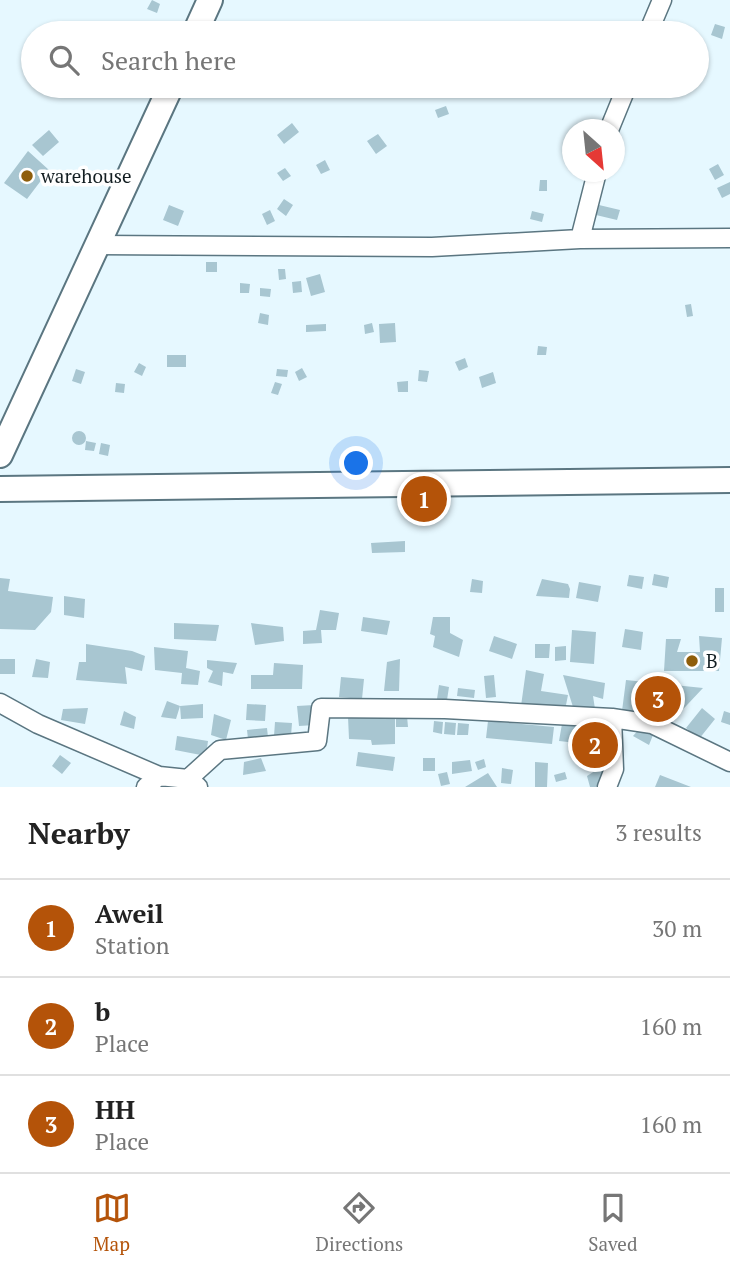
<!DOCTYPE html>
<html lang="en">
<head>
<meta charset="utf-8">
<style>
  body { margin:0; font-family:"PT Serif",serif; background:#f2f2f2; color:#222 }
  .compass { position:absolute; left:562px; top:119px; width:63px; height:63px; border-radius:50%; background:#fff; box-shadow:0 2px 5px #0004; rotate:153deg }
  .you { position:absolute; left:357px; top:464px; width:24px; height:24px; margin:-18px; border:5px solid #fff; border-radius:50%; background:#1a73e8; box-shadow:0 0 0 10px #1a73e833 }
  .badge { display:grid; place-items:center; width:46px; height:46px; border-radius:50%; background:#b45309; color:#fff; font-size:23px; font-weight:700 }
  .pin { position:absolute; translate:-50% -50%; border:4px solid #fff; box-shadow:0 2px 7px #0006 }
  .list { margin:0; padding:0; list-style:none }
  h2 { display:flex; justify-content:space-between; align-items:center; height:91px; margin:0; padding:0 28px; font-size:30px }
  h2 small { font-size:23px; font-weight:400; color:#767676 }
  .list li { display:grid; grid-template-columns:46px 1fr auto; gap:21px; align-items:center; box-sizing:border-box; height:98px; padding:0 28px; border-top:2px solid #e0e0e0 }
  .list b { display:block; font-size:26px; white-space:nowrap }
  .list p { margin:0; font-size:23px; white-space:nowrap; color:#767676 }
  .list em { font-size:23px; font-style:normal; color:#767676 }
  .icon { flex:none; width:38px; height:38px; fill:none; stroke:currentColor; stroke-width:2; stroke-linecap:round; stroke-linejoin:round }
  .map { position:relative; flex:none; width:730px; height:787px; overflow:hidden }
  .search { position:absolute; background:#fff; box-shadow:0 2px 5px #0004; left:21px; right:21px; top:21px; height:77px; display:flex; align-items:center; gap:18px; box-sizing:border-box; padding:0 24px; border-radius:38px; color:#767676; font-size:26px }
  .sheet { height:385px; background:#fff }
  nav { display:flex; justify-content:space-around; align-items:center; box-sizing:border-box; height:98px; border-top:2px solid #e0e0e0; background:#fff; font-size:19px; color:#767676 }
  nav a { display:grid; justify-items:center; gap:4px }
  nav .on { color:#b45309 }
  .map>svg:first-child { display:block }
  .building { fill:#a8c6d1 }
  .lines { fill:none; stroke-linecap:round; stroke-linejoin:round }
  .street-casing { stroke:#5b7681; stroke-width:21 }
  .secondary-casing { stroke:#5b7681; stroke-width:28 }
  .street { stroke:#fff; stroke-width:18 }
  .secondary { stroke:#fff; stroke-width:24 }
  .poi-dot { fill:#8f5e0b; stroke:#fff; stroke-width:2.5 }
  .labels { text-anchor:middle; stroke-width:7; stroke-linejoin:round; paint-order:stroke }
  .poi-label { font-size:19px; fill:#131e22; stroke:#fff; text-anchor:start }
</style>
</head>
<body>
<div class="map">
<svg width="730" height="787" viewBox="0 0 730 787">
  <rect width="100%" height="100%" fill="#e6f8ff"/>
  <!-- building -->
  <path class="building" d="M152 0 160 4 157 13 147 9Z
    M715 24 725 27 722 39 711 35Z
    M446 106 449 114 438 118 435 110Z
    M292 123 299 132 284 144 277 135Z
    M49 130 59 142 43 156 32 145Z
    M378 134 387 146 376 154 367 141Z
    M28 151 49 170 27 199 4 183Z
    M325 160 330 170 321 174 316 165Z
    M718 164 724 175 715 180 709 169Z
    M285 168 291 176 283 181 277 173Z
    M62 170 71 176 65 185 56 179Z
    M540 180H547V191H539Z
    M730 182V194L722 198 717 188Z
    M284 199 293 205 286 216 277 209Z
    M169 205 184 211 178 226 163 220Z
    M599 205 620 210 617 220 596 215Z
    M270 210 275 221 267 225 262 214Z
    M532 211 544 214 542 222 530 219Z
    M206 262H217V272H206Z
    M278 269H285L286 279 279 280Z
    M320 274 325 292 311 296 306 278Z
    M301 281 302 292 293 293 292 282Z
    M240 283 250 284 249 293H240Z
    M260 288 271 289 270 297 260 296Z
    M691 304 693 316 687 317 685 305Z
    M260 313 269 315 268 325 258 323Z
    M372 323 374 332 365 334 364 325Z
    M395 323 396 342 380 343 379 324Z
    M326 324V331L306 332V325Z
    M538 346 547 347 546 355H537Z
    M167 355H186V367H167Z
    M465 358 468 367 459 371 455 362Z
    M139 363 146 367 142 376 134 372Z
    M302 368 307 377 299 381 295 372Z
    M76 369 85 372 81 384 72 381Z
    M277 369 288 370 287 377 276 376Z
    M419 370 429 371 427 382 418 381Z
    M493 372 496 383 482 388 479 377Z
    M408 381V392H398L397 382Z
    M275 382 282 384 278 395 271 393Z
    M116 383 125 384 124 393 115 392Z
    M72 438a7 7 0 1 1 14 0a7 7 0 1 1-14 0Z
    M86 441 96 443 94 451 85 450Z
    M101 443 110 445 108 456 99 454Z
    M405 541V552L372 553 371 543Z
    M654 574 669 577 667 588 652 585Z
    M629 575 644 577 642 589 627 586Z
    M0 578 10 579 8 591 53 597 51 612 35 630 0 629Z
    M472 579 483 581 482 593 470 592Z
    M542 579 568 584 570 589 569 598 536 596Z
    M579 582 601 586 598 602 576 598Z
    M715 588H724V612H715Z
    M64 596 85 599 84 618 64 615Z
    M320 610 339 613 336 630H321L322 643 303 644V631L316 630Z
    M363 617 390 621 387 635 361 631Z
    M433 617H450V633L463 640 459 657 433 647 435 636 430 634Z
    M174 623 219 625 216 641 174 639Z
    M251 623 283 627 284 641 255 645Z
    M625 629 643 632 641 650 622 647Z
    M572 630 596 632 594 664 570 662Z
    M494 636 517 644 512 659 489 651Z
    M699 636 722 638 719 671H664L666 639H681L677 652H700Z
    M86 644 132 651 145 656 142 671 125 667 127 684 76 680 79 662H86Z
    M535 644H550L549 658H535Z
    M566 646V660L555 661V647Z
    M154 647 188 651 186 668 200 671 198 685 181 684 182 673 155 670Z
    M0 659H15V674H0Z
    M36 659 50 662 48 678 32 677Z
    M400 659 399 691H384L387 662Z
    M207 660 237 663 233 674 223 672 222 686 208 682 213 671 207 668Z
    M274 663 303 665 302 689H251V675H273Z
    M526 670 544 674 541 691 568 695 565 710 521 706Z
    M494 675 496 697 486 698 484 676Z
    M563 675 605 683 603 699 593 696 595 709 573 707Z
    M341 677 364 679 362 699 339 697Z
    M626 680 703 688 671 722 622 711Z
    M439 685 449 687 447 700 437 699Z
    M458 688 475 690 474 698 457 696Z
    M167 701 180 706 176 719 161 717Z
    M203 704V718L181 719 180 706Z
    M247 704 266 705 265 721 246 720Z
    M314 705 315 725 299 726 297 706Z
    M88 708 85 724 61 720 63 709Z
    M702 708 715 719 699 739 686 728Z
    M124 711 136 717 134 729 120 725Z
    M724 711 730 713V725L721 722Z
    M214 714 231 720 226 740 211 735Z
    M395 716V744L372 745 371 740 349 739 348 717Z
    M396 716H407L408 727H396Z
    M434 721 443 722 442 734 433 732Z
    M488 721 554 727 552 744 486 738Z
    M275 722 292 723 291 736H274Z
    M445 722 456 723 455 735 444 734Z
    M458 723 469 724 468 735H457Z
    M562 724 580 727 577 743 559 741Z
    M587 727 601 731 600 743 610 747 603 764 584 760Z
    M641 727 653 735 649 745 633 736Z
    M267 728 268 737 248 739 247 730Z
    M177 736 208 741 206 756 175 750Z
    M358 752 395 757 393 771 356 766Z
    M60 755 71 763 62 774 52 766Z
    M261 758 266 771 243 775 244 762Z
    M423 758H435V771H423Z
    M484 759 486 767 478 770 475 762Z
    M470 760 472 771 452 774V762Z
    M535 762 548 763 547 787H535Z
    M601 767 609 772 596 787H590L587 776Z
    M502 768 513 770 511 784 501 783Z
    M447 772 450 784 441 786 438 774Z
    M565 772 567 779 556 782 554 775Z
    M488 773 497 787H465Z
    M660 775 691 787H655Z"/>
  <g class="lines">
    <!-- street casing -->
    <g class="street-casing">
      <path id="street" d="M648 33 662 0
        M609 130 627 86
        M580 239 597 172
        M97 245 432 247 580 239 730 238
        M0 703 38 724 159 776
        M188 779 220 750 317 741 321 708 445 709 612 718 652 724 730 762
        M146 787 159 776 188 779 198 787
        M607 787 614 769 612 718"/>
    </g>
    <!-- secondary casing -->
    <g class="secondary-casing">
      <path id="secondary" d="M195 33 210 0
        M0 455 171 86
        M0 489 730 480"/>
    </g>
    <!-- street -->
    <use href="#street" class="street"/>
    <!-- secondary -->
    <use href="#secondary" class="secondary"/>
  </g>
  <!-- markers -->
  <g class="poi-dot">
    <circle cx="27" cy="176" r="7"/>
    <circle cx="692" cy="661" r="7"/>
  </g>
  <g class="labels">
    <!-- poi labels -->
    <g class="poi-label">
      <text x="41" y="183">warehouse</text>
      <text x="706" y="668">B</text>
    </g>
  </g>
</svg>
<svg class="compass" viewBox="-18 -18 36 36"><path d="M0-13l5 13h-10z" fill="#e53935"/><path d="M0 13l5-13h-10z" fill="#767676"/></svg>
<div class="you"></div>
<div class="pin badge" style="left:424px;top:499px">1</div>
<div class="pin badge" style="left:595px;top:745px">2</div>
<div class="pin badge" style="left:658px;top:699px">3</div>
<div class="search"><svg class="icon" aria-label="search" viewBox="0 0 24 24"><circle cx="10" cy="10" r="6"/><path d="M15 15l6 6"/></svg>Search here</div>
</div>
<section class="sheet">
<h2>Nearby<small>3 results</small></h2>
<ul class="list">
<li><span class="badge">1</span><div><b>Aweil</b><p>Station</p></div><em>30 m</em></li>
<li><span class="badge">2</span><div><b>b</b><p>Place</p></div><em>160 m</em></li>
<li><span class="badge">3</span><div><b>HH</b><p>Place</p></div><em>160 m</em></li>
</ul>
</section>
<nav>
<a class="on"><svg class="icon" aria-label="map" viewBox="0 0 24 24"><path d="M3 6l6-2 6 2 6-2v14l-6 2-6-2-6 2zM9 4v14M15 6v14"/></svg>Map</a>
<a><svg class="icon" aria-label="directions" viewBox="0 0 24 24"><path d="M12 3l9 9-9 9-9-9zM9 14v-3h6M13 9l2 2-2 2"/></svg>Directions</a>
<a><svg class="icon" aria-label="saved" viewBox="0 0 24 24"><path d="M7 4h10v16l-5-4-5 4z"/></svg>Saved</a>
</nav>
</body>
</html>
